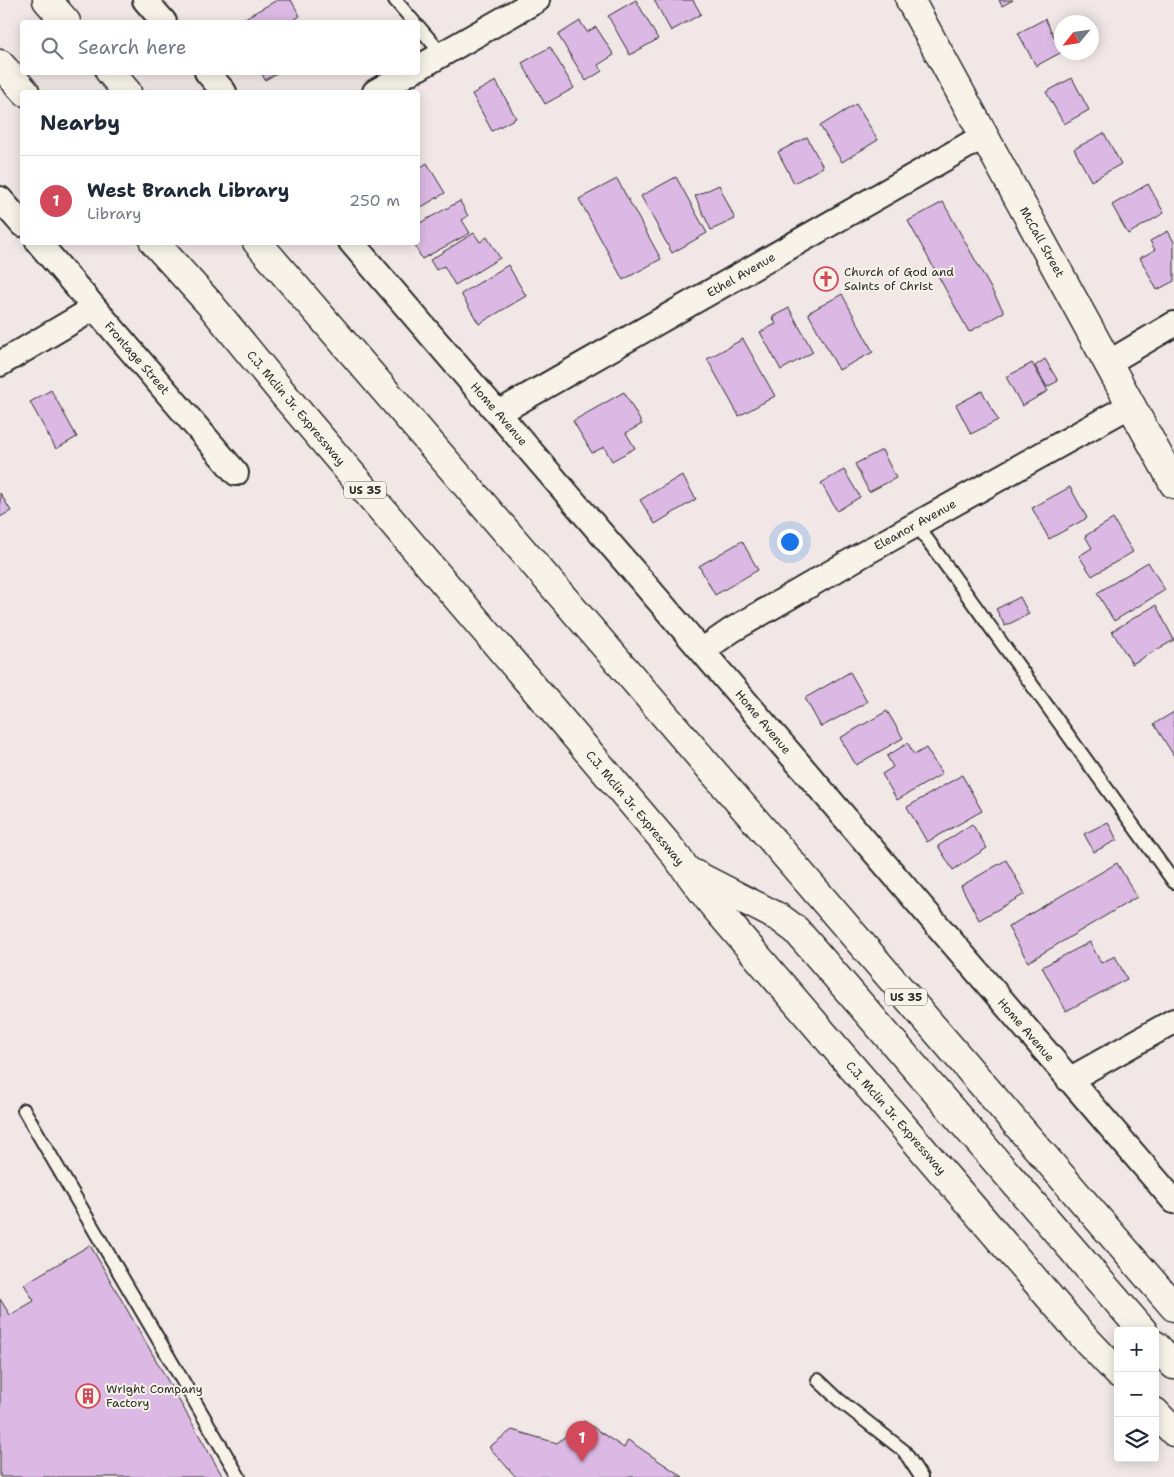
<!DOCTYPE html>
<html lang="en">
<head>
<meta charset="utf-8">
<style>
  body { margin:0; font-family:"Shantell Sans",sans-serif; background:#f6f6f7; color:#1f2937 }
  .controls { position:absolute; right:15px; bottom:15px; display:grid; overflow:hidden; border-radius:5px; box-shadow:0 2px 12px #0003 }
  .controls button { width:45px; height:45px; display:grid; place-items:center; padding:0; border:0; border-bottom:1px solid #e0e1e3; background:#fff; color:#1f2937; font:25px sans-serif }
  .compass { position:absolute; left:1054px; top:15px; width:45px; height:45px; border-radius:50%; background:#fff; box-shadow:0 2px 12px #0003; rotate:240deg }
  .you { position:absolute; left:789px; top:541px; width:18px; height:18px; margin:-12px; border:4px solid #fff; border-radius:50%; background:#1a73e8; box-shadow:0 0 0 8px #1a73e833 }
  .badge { display:grid; place-items:center; width:32px; height:32px; border-radius:50%; background:#d1495b; color:#fff; font-size:16px; font-weight:700 }
  .pin { position:absolute; translate:-50% -41px; filter:drop-shadow(0 1px 2px #0008) }
  .pin::after { content:''; position:absolute; top:26px; width:18px; height:15px; background:inherit; clip-path:polygon(0 0,100% 0,50% 100%) }
  .list { margin:0; padding:0; list-style:none }
  h2 { display:flex; justify-content:space-between; align-items:center; height:65px; margin:0; padding:0 20px; font-size:21px }
  h2 small { font-size:16px; font-weight:400; color:#747a83 }
  .list li { display:grid; grid-template-columns:32px 1fr auto; gap:15px; align-items:center; box-sizing:border-box; height:90px; padding:0 20px; border-top:1px solid #e0e1e3 }
  .list b { display:block; font-size:19px; white-space:nowrap }
  .list p { margin:0; font-size:16px; white-space:nowrap; color:#747a83 }
  .list em { font-size:16px; font-style:normal; color:#747a83 }
  .icon { flex:none; width:28px; height:28px; fill:none; stroke:currentColor; stroke-width:2; stroke-linecap:round; stroke-linejoin:round }
  .map { position:relative; flex:none; width:1174px; height:1477px; overflow:hidden }
  .search { position:absolute; background:#fff; box-shadow:0 2px 12px #0003; left:20px; top:20px; width:400px; height:55px; display:flex; align-items:center; gap:12px; box-sizing:border-box; padding:0 18px; border-radius:5px; color:#747a83; font-size:19px }
  .panel { position:absolute; background:#fff; box-shadow:0 2px 12px #0003; left:20px; top:90px; width:400px; height:155px; border-radius:5px }
  .map>svg:first-child { display:block }
  .building { fill:#dbb9e4; stroke:#2b2b2b }
  .lines { fill:none; stroke-linecap:round; stroke-linejoin:round }
  .service-casing { stroke:#2b2b2b; stroke-width:16 }
  .minor-casing { stroke:#2b2b2b; stroke-width:28 }
  .tertiary-casing { stroke:#2b2b2b; stroke-width:31 }
  .motorway-casing { stroke:#2b2b2b; stroke-width:31 }
  .service { stroke:#f7f3e8; stroke-width:12 }
  .minor { stroke:#f7f3e8; stroke-width:24 }
  .tertiary { stroke:#f7f3e8; stroke-width:28 }
  .motorway { stroke:#f7f3e8; stroke-width:28 }
  .labels { text-anchor:middle; stroke-width:4; stroke-linejoin:round; paint-order:stroke }
  .shield { fill:#f7f3e8; stroke:#686764; stroke-width:1 }
  .shield-label { font-size:11px; font-weight:bold; fill:#2b2b2b }
  .street-label { font-size:12px; fill:#2b2b2b; stroke:#f7f3e8 }
  .poi-label { font-size:12px; fill:#2b2b2b; stroke:#f7f3e8; text-anchor:start }
</style>
</head>
<body>
<div class="map">
<svg width="1174" height="1477" viewBox="0 0 1174 1477">
  <rect width="100%" height="100%" fill="#f1e7e7"/>
  <filter id="ink" filterUnits="userSpaceOnUse"><feTurbulence type="fractalNoise" baseFrequency=".02" numOctaves="2"/><feDisplacementMap in="SourceGraphic" scale="10" xChannelSelector="R" yChannelSelector="G"/><feConvolveMatrix kernelMatrix="1 2 1 2 8 2 1 2 1" color-interpolation-filters="sRGB"/></filter>
  <g filter="url(#ink)">
    <!-- building -->
    <path class="building" d="M277 0H291L300 16 290 22H238Z
      M636 0 658 39 630 55 608 16Z
      M654 0H693L701 14 671 31Z
      M999 0H1013L1002 6Z
      M1045 19 1062 52 1036 66 1018 33Z
      M580 21 587 32 596 27 614 55 598 65 602 71 586 81 558 35Z
      M550 47 574 88 545 104 522 63Z
      M261 72H279L265 80Z
      M1072 78 1089 110 1064 124 1046 92Z
      M496 81 516 118 492 131 472 94Z
      M856 104 878 140 842 162 820 126Z
      M1104 133 1121 164 1091 181 1074 149Z
      M807 137 823 167 794 183 778 152Z
      M427 163 445 193 418 209V169Z
      M676 177 707 233 672 253 641 196Z
      M617 179 661 259 623 280 579 199Z
      M1148 184 1164 213 1128 234 1112 205Z
      M719 185 735 219 711 230 695 196Z
      M460 201 468 216 462 220 470 233 422 259 413 242H418V224Z
      M943 202 1004 312 969 332 908 221Z
      M1168 231 1174 242V281L1157 290 1140 258 1155 250 1150 241Z
      M474 233 480 242 487 237 500 258 455 285 444 266 436 270 430 260Z
      M508 265 526 296 479 324 461 294Z
      M842 294 873 352 839 370 808 313Z
      M789 308 813 352 781 370 760 332 776 324 772 317Z
      M743 339 775 396 739 416 707 359Z
      M1045 359 1058 381 1047 387 1035 366Z
      M1032 363 1048 391 1022 406 1006 377Z
      M51 390 77 437 56 449 30 402Z
      M982 391 998 420 971 434 956 405Z
      M624 392 642 424 626 433 635 448 612 461 604 447 592 453 573 421Z
      M882 450 896 478 869 492 855 464Z
      M844 470 860 497 837 511 821 483Z
      M682 475 696 499 655 524 640 500Z
      M1070 487 1087 518 1049 539 1032 508Z
      M0 493 11 511 0 517Z
      M1113 519 1133 552 1092 576 1079 556 1092 548 1085 536Z
      M742 541 758 570 715 595 699 566Z
      M1148 562 1165 590 1114 621 1097 593Z
      M1020 597 1029 614 1005 626 996 609Z
      M1156 605 1174 640 1132 664 1112 631Z
      M850 672 867 702 821 727 805 698Z
      M887 711 903 738 856 765 840 738Z
      M1174 712V756L1154 724Z
      M908 743 914 755 926 748 942 774 897 800 882 774 893 767 887 756Z
      M962 775 982 811 927 842 907 807Z
      M1108 822 1117 840 1094 852 1084 834Z
      M972 824 987 848 953 870 938 846Z
      M1006 860 1025 894 979 920 961 886Z
      M1117 863 1137 897 1028 962 1008 927Z
      M1090 942 1101 963 1115 956 1127 979 1066 1011 1042 967Z
      M90 1245 223 1477H0V1299L10 1315 34 1301 24 1284Z
      M584 1421 624 1448 628 1440 683 1477H516L489 1447 512 1430 557 1443Z"/>
    <g class="lines">
      <!-- service casing -->
      <g class="service-casing">
        <path id="service" d="M395 0 414 22
          M418 26 442 54
          M916 524 1174 882
          M24 1110 239 1477
          M818 1380 839 1400 904 1451 921 1477"/>
      </g>
      <!-- minor casing -->
      <g class="minor-casing">
        <path id="minor" d="M145 0 164 22
          M418 68 537 0
          M207 72 224 92
          M375 92 410 72
          M0 199 22 224
          M38 242 236 473
          M351 242 1174 1201
          M1108 363 1174 324
          M0 364 93 309
          M498 413 984 136
          M703 650 732 630 865 553 1131 405
          M1069 1080 1174 1021"/>
      </g>
      <!-- tertiary casing -->
      <g class="tertiary-casing">
        <path id="tertiary" d="M910 0 1174 484"/>
      </g>
      <!-- motorway casing -->
      <g class="motorway-casing">
        <path id="motorway" d="M47 0 66 22
          M0 64 25 92
          M110 72 127 92
          M154 242 209 303 285 396 667 844 713 905 1082 1335 1118 1373
          M257 242 1174 1307
          M692 873 780 918 796 930 1143 1331
          M1155 1345 1174 1365
          M1155 1412 1174 1432"/>
      </g>
      <!-- service -->
      <use href="#service" class="service"/>
      <!-- minor -->
      <use href="#minor" class="minor"/>
      <!-- tertiary -->
      <use href="#tertiary" class="tertiary"/>
      <!-- motorway -->
      <use href="#motorway" class="motorway"/>
    </g>
  </g>
  <!-- icons -->
  <defs>
    <g id="church-ring" transform="scale(1.25)"><circle r="9.5" fill="#f7f3e8" stroke="#d1495b" stroke-width="1.5"/><path d="M-1.2-6h2.4v3.5h3.3v2.4h-3.3V6h-2.4V-.1h-3.3v-2.4h3.3Z" fill="#d1495b"/></g>
    <g id="building-ring" transform="scale(1.25)"><circle r="9.5" fill="#f7f3e8" stroke="#d1495b" stroke-width="1.5"/><path d="M-4-6H4V6H1V3H-1V6H-4ZM-2.5-4.3h1.7v1.8h-1.7ZM.8-4.3h1.7v1.8H.8ZM-2.5-1h1.7V.8h-1.7ZM.8-1h1.7V.8H.8Z" fill="#d1495b"/></g>
  </defs>
  <g fill-rule="evenodd">
    <use href="#church-ring" x="826" y="279"/>
    <use href="#building-ring" x="88" y="1396"/>
  </g>
  <g class="labels">
    <!-- shield labels -->
    <g class="shield">
      <rect x="344" y="481.5" width="42" height="17" rx="4"/>
      <rect x="885" y="988.5" width="42" height="17" rx="4"/>
    </g>
    <g class="shield-label">
      <text x="365" y="494">US 35</text>
      <text x="906" y="1001">US 35</text>
    </g>
    <!-- street labels -->
    <g class="street-label">
      <text transform="translate(1042 242) rotate(61)" y="4">McCall Street</text>
      <text transform="translate(741 275) rotate(-30)" y="4">Ethel Avenue</text>
      <text transform="translate(137 358) rotate(49)" y="4">Frontage Street</text>
      <text transform="translate(296 408) rotate(50)" y="4">C.J. Mclin Jr. Expressway</text>
      <text transform="translate(499 414) rotate(49)" y="4">Home Avenue</text>
      <text transform="translate(915 525) rotate(-29)" y="4">Eleanor Avenue</text>
      <text transform="translate(763 722) rotate(50)" y="4">Home Avenue</text>
      <text transform="translate(635 808) rotate(50)" y="4">C.J. Mclin Jr. Expressway</text>
      <text transform="translate(1026 1030) rotate(49)" y="4">Home Avenue</text>
      <text transform="translate(896 1118) rotate(49)" y="4">C.J. Mclin Jr. Expressway</text>
    </g>
    <!-- poi labels -->
    <g class="poi-label">
      <text x="844" y="276">Church of God and<tspan x="844" dy="14">Saints of Christ</tspan></text>
      <text x="106" y="1393">Wright Company<tspan x="106" dy="14">Factory</tspan></text>
    </g>
  </g>
</svg>
<div class="controls">
<button>+</button>
<button>−</button>
<button><svg class="icon" aria-label="layers" viewBox="0 0 24 24"><path d="M12 4l9 5-9 5-9-5zM3 14l9 5 9-5"/></svg></button>
</div>
<svg class="compass" viewBox="-18 -18 36 36"><path d="M0-13l5 13h-10z" fill="#e53935"/><path d="M0 13l5-13h-10z" fill="#747a83"/></svg>
<div class="you"></div>
<div class="pin badge" style="left:582px;top:1462px">1</div>
<div class="search"><svg class="icon" aria-label="search" viewBox="0 0 24 24"><circle cx="10" cy="10" r="6"/><path d="M15 15l6 6"/></svg>Search here</div>
<section class="panel">
<h2>Nearby<small></small></h2>
<ul class="list">
<li><span class="badge">1</span><div><b>West Branch Library</b><p>Library</p></div><em>250 m</em></li>
</ul>
</section>
</div>
</body>
</html>
